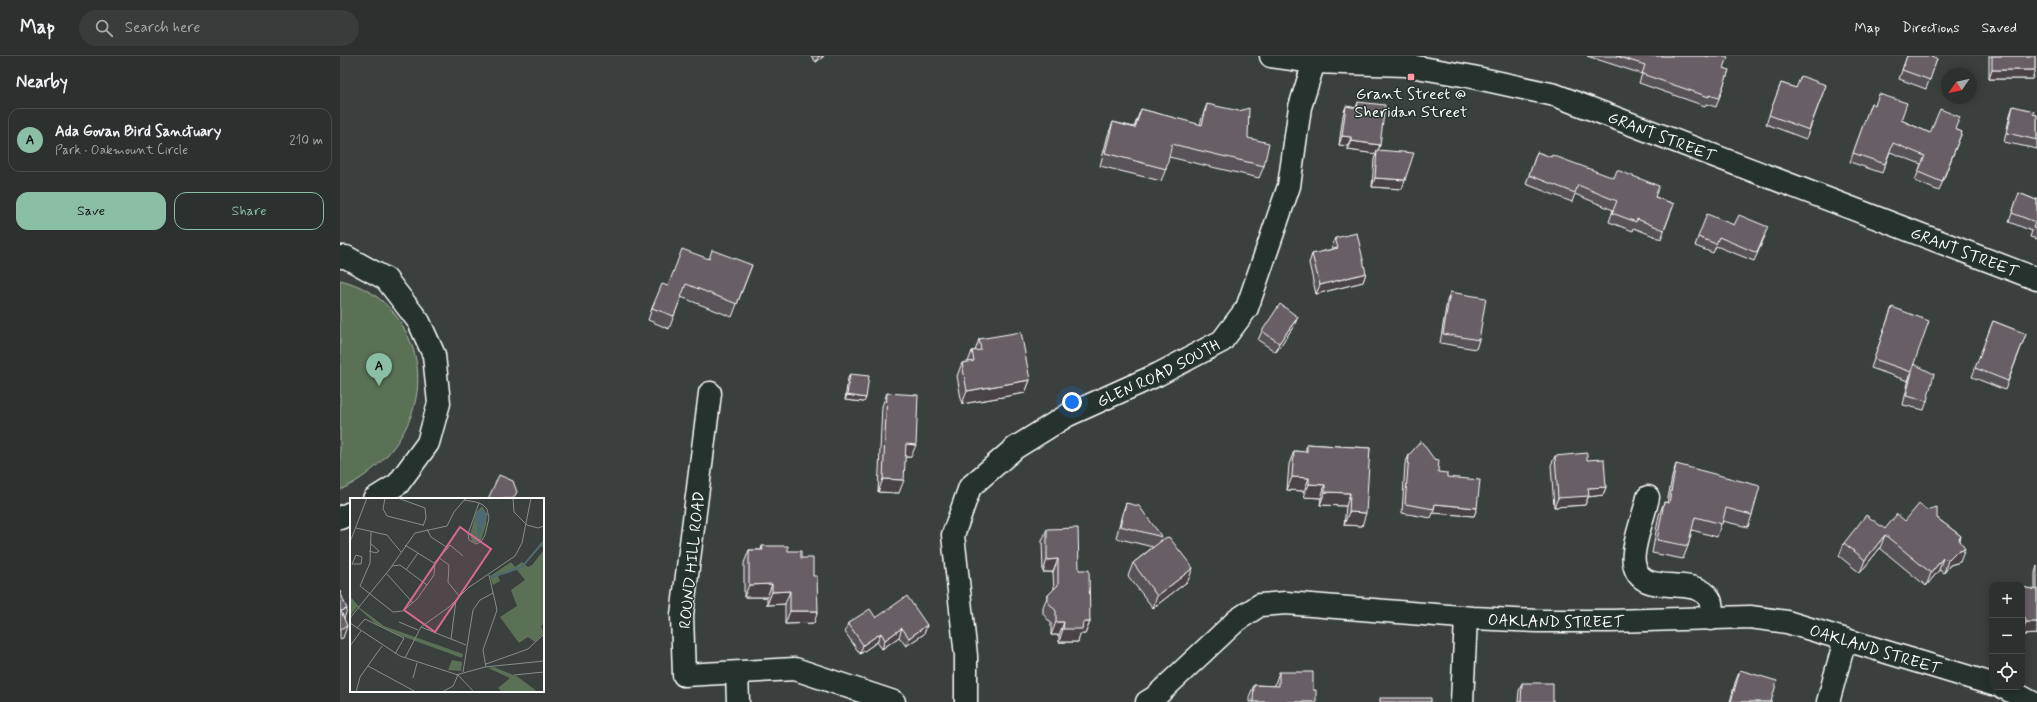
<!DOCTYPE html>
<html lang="en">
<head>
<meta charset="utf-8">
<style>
  body { margin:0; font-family:Mynerve,sans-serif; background:#383c3a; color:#f1f3f6 }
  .controls { position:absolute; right:12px; bottom:12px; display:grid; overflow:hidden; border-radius:8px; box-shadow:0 2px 10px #0003 }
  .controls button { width:36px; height:36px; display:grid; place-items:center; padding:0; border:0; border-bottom:1px solid #484b4a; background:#2c302e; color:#f1f3f6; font:20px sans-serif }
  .compass { position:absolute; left:1601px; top:12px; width:36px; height:36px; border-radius:50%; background:#2c302e; box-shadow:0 2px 10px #0003; rotate:236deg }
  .you { position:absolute; left:732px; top:346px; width:14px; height:14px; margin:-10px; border:3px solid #fff; border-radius:50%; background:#1a73e8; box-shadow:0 0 0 6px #1a73e833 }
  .badge { display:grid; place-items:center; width:26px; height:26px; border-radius:50%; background:#8abfa5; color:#111; font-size:13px; font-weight:700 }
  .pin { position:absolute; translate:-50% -33px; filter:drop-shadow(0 1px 2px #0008) }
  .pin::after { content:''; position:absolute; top:21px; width:14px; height:12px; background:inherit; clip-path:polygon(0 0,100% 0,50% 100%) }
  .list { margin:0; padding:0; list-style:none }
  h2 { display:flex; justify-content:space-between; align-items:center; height:52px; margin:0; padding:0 16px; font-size:17px }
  h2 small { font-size:13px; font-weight:400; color:#a6a9aa }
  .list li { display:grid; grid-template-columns:26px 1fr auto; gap:12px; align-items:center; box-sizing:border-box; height:64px; margin:0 8px 8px; padding:0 8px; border:1px solid #484b4a; border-radius:12px }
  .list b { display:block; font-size:15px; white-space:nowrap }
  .list p { margin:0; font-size:13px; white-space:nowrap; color:#a6a9aa }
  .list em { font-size:13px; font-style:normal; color:#a6a9aa }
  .actions { display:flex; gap:8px; padding:12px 16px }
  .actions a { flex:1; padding:9px 0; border:1px solid #8abfa5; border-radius:12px; text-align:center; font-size:14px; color:#8abfa5 }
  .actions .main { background:#8abfa5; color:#111 }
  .icon { flex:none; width:22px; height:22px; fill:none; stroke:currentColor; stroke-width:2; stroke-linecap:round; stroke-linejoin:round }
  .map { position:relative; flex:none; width:1697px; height:646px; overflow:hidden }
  header { display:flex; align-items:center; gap:24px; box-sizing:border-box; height:56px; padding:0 20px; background:#2c302e; border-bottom:1px solid #484b4a }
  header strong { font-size:19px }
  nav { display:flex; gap:22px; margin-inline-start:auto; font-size:14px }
  .search { width:280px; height:36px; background:#383c3a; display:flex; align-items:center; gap:10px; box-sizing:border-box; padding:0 14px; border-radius:22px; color:#a6a9aa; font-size:15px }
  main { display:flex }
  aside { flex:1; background:#2c302e }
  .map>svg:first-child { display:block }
  .green { fill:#5a7155; stroke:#acb8aa }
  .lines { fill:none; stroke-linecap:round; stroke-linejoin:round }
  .minor-casing { stroke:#fff; stroke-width:25 }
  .minor { stroke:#26332d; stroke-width:22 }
  .wall { fill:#595258; stroke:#fff }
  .shaded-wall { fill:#484247; stroke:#fff }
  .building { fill:#675f66; stroke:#fff }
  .poi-dot { fill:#ff9aa2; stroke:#26332d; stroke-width:1.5 }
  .labels { text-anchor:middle; stroke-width:3; stroke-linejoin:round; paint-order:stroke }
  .poi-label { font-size:16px; fill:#fff; stroke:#26332d }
  .street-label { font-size:16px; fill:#fff; stroke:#26332d }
  .inset-river { fill:none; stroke:#4f6974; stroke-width:2 }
  .inset-road { fill:none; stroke:#898c8b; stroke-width:1 }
  .view { fill:#d76994; fill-opacity:0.15; stroke:#d76994; stroke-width:2 }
  .inset-edge { fill:none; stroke:#fff; stroke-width:2 }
</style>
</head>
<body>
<header>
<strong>Map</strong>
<div class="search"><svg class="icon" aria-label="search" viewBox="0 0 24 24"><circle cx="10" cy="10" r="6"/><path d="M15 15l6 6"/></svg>Search here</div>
<nav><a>Map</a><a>Directions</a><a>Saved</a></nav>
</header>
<main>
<aside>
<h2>Nearby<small></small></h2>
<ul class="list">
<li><span class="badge">A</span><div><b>Ada Govan Bird Sanctuary</b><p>Park · Oakmount Circle</p></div><em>210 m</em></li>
</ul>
<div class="actions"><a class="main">Save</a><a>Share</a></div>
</aside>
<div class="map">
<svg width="1697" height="646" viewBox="0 0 1697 646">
  <rect width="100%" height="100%" fill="#3a403e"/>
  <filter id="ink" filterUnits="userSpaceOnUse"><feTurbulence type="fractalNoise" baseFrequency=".025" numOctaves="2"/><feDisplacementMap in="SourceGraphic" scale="8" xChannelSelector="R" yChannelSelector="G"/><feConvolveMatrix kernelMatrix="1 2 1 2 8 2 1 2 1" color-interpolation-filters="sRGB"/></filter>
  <g filter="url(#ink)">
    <!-- green -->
    <path class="green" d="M0 224C26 230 49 246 62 269 101 332 63 405 0 434Z"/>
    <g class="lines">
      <!-- minor casing -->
      <g class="minor-casing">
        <g id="minor">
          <path id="s1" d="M931 0 974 6 1065 9 1128 20 1215 39 1697 223"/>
          <path d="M0 201H6L46 223 79 266 94 299 99 347 88 387 58 428 34 443"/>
          <path d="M370 337 342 559 344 619 455 613 554 646"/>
          <path d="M1308 441C1305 457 1291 492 1294 507 1300 544 1353 517 1369 542 1373 548 1371 556 1371 563"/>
          <path d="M0 462 11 457"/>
          <path d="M397 617 398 646"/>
          <path d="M1663 631 1691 646"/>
          <path id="s2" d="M626 646V600L613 479 630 431 675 392 728 359 819 318 882 285 907 252 949 130 960 51 974 6"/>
          <path id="s3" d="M807 646 815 641 897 564 920 549 946 547 1133 562 1198 565H1272L1410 561 1447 566 1652 628"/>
          <path d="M1122 646 1126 562"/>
          <path d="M1488 646 1505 584"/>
        </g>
      </g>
      <!-- minor -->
      <use href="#minor" class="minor"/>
    </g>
    <!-- wall -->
    <path class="wall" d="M471 0H484L476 6Z
      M1247 0H1366L1384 12 1389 14 1376 51 1366 48 1365 50 1299 27 1302 18Z
      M1567 0 1597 3 1586 33 1559 23Z
      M1649 0H1695V14L1692 23H1649Z
      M1441 27 1456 32 1486 29 1466 83 1426 68Z
      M1018 46 1040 89 1038 94 1065 124 1062 133 1032 131 1034 103 1036 98 1008 94V90L999 89 1003 59 1006 50 1016 52Z
      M1531 47 1561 64 1590 77 1615 73 1622 76 1599 135 1575 125 1581 108 1550 96 1542 117 1510 106Z
      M867 48 908 82 924 110 919 122 829 101 826 113 821 125 760 110 768 79 773 66 794 71 801 53 860 69 862 61Z
      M1673 50 1693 58 1697 59V93L1664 86 1670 59Z
      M1197 96 1334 148 1321 183 1294 172 1293 175 1269 166 1273 154 1235 138 1232 146 1186 128Z
      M1679 137 1696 144 1697 142V183L1690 181 1692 175 1669 166Z
      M1394 169 1425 180 1414 205 1376 190 1373 197 1355 190 1358 181Z
      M995 182 1026 217 1023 226 976 238 969 207 972 198 993 193 992 191Z
      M369 203 412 209 392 261 341 241 329 273 308 264 312 252 328 230Z
      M1110 236 1139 284 1136 293 1100 287 1107 245Z
      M1552 251 1587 345 1584 354 1563 349 1570 318 1568 325 1531 312Z
      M1653 265 1686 278 1665 334 1632 321Z
      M954 270 936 296 918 284 922 275Z
      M639 283 690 324 685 337 622 348 617 320 622 307 628 306 632 295H635Z
      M510 318 524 346 505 344 508 322Z
      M547 337 571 401H565L559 437 538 436 542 350Z
      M967 388 1030 392 1022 470 1004 469 1006 450 980 449 981 442 964 441V435L947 434 949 408 954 395 965 396Z
      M1069 399 1098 416 1107 421 1137 452 1134 460 1093 457 1091 462 1062 457 1065 408Z
      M1215 400 1247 404 1266 431 1263 439 1248 441 1245 449 1214 451 1211 409Z
      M1336 408 1412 459 1408 471 1382 465 1377 481 1352 474 1348 490 1343 503 1312 497 1319 459 1324 446 1327 447 1332 421Z
      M786 447 822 481 820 486 848 525 813 552 788 520 793 507 813 491 776 482 782 458Z
      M1597 462 1621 480 1620 484V506L1610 509 1604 517 1599 514 1586 530 1540 492 1520 517 1499 500 1504 487 1545 473Z
      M707 473 739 514 750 566 745 578H740L738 586H719V579H711V567L703 558V551L708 539 714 534 713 516H703L702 485Z
      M422 490 448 495 461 502 474 567 445 568V548L427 549V541H404V507L409 494H421Z
      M1697 510V578L1682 579V531L1695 534V517Z
      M536 562 587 569 584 578 566 590 559 581 542 593 537 586 520 598 505 576 508 567Z
      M1400 614 1431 646H1390L1395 627Z
      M939 616 973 634 976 646H909V641L914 629 935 630V628Z
      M1182 627 1213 646H1178L1179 635Z"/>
    <!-- shaded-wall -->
    <path class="shaded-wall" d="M479 0H484L476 6Z
      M1652 14H1695L1692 23H1649Z
      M1002 80 1011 81 1008 90 999 89Z
      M1011 85 1040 89 1037 97V94L1036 98 1008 94Z
      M1035 122 1065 124 1062 133 1032 131Z
      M1026 217 1023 226 976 238 980 229Z
      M958 261 954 270 936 296 939 287Z
      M690 324 685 337 622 348 627 335Z
      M507 339 526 342 524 346 505 344Z
      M566 388 576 389 571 401H561Z
      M952 421 969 422 964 435 947 434Z
      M543 423 564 424 559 437 538 436Z
      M969 428 985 429 981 442 964 441Z
      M1266 431 1263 439 1248 441 1245 449 1214 451 1218 442 1248 432Z
      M985 436 1010 437 1006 450 980 449Z
      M1095 448 1137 452 1134 460 1093 457 1094 453Z
      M1009 456 1026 457 1022 470 1004 469Z
      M1545 479 1540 492 1520 517 1525 504Z
      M1625 493 1620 506 1610 509 1604 517 1608 504 1615 497Z
      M1603 502 1599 514 1586 530 1591 517Z
      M718 503 713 516H703L707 504Z
      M853 512 848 525 813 552 817 540Z
      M432 528 427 541H404L409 529Z
      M450 535 445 548 427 549 432 536Z
      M7 553 3 566 1 555Z
      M450 555H478L474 567 445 568Z
      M716 566H724L719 579H711Z
      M743 566H750L745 578H740L738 586H719L723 573Z
      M1686 566H1697V578L1682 579Z
      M587 569 584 578 566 590 569 582Z
      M7 570 3 582 0 583V573Z
      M562 572 559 581 542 593 545 584Z
      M541 577 537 586 520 598 523 589Z"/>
    <!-- building -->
    <path class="building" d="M1276 0H1366L1368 1 1369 0H1386L1388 1 1384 12 1389 14 1379 42 1369 39V41L1302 18 1305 9Z
      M1567 0H1588L1597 3 1590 24 1562 14Z
      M1652 0H1695V14H1652Z
      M1461 20 1486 29 1469 74 1429 59 1441 27 1456 32Z
      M1539 38 1567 47 1561 64 1590 77 1600 53 1620 61 1615 73 1622 76 1602 126 1578 116 1585 100 1553 87 1545 108 1513 97 1531 47 1535 49Z
      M1018 46 1045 49 1040 89 1011 85V81L1002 80 1006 50 1017 52Z
      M867 48 899 55 909 52 908 82 929 87 924 110 832 88 826 113 765 97 773 66 795 72 801 53 862 69Z
      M1673 50 1694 55 1693 58 1697 59V84L1667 77Z
      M1037 94 1074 97 1065 124 1035 122Z
      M1197 96 1211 101 1212 99 1274 122 1277 114 1319 130 1315 141 1334 148 1324 174 1297 163 1296 166 1272 157 1277 145 1238 129 1235 137 1189 119Z
      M1679 137 1696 144 1697 142V173L1693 172 1695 166 1672 157Z
      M1367 158 1394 169 1399 159 1428 171 1417 197 1379 181 1376 188 1358 181Z
      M1017 177 1026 217 980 229 972 198 998 192 995 182Z
      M342 193 369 203 372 194 412 209 397 248 346 228 334 260 312 252 322 228 328 230Z
      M1110 236 1146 242 1139 284 1103 278Z
      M940 248 958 261 939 287 922 275Z
      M1552 251 1589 265 1571 316 1534 303Z
      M1653 265 1686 278 1668 325 1635 312Z
      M681 276 690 324 627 335 622 307 634 305 632 295 641 294 639 283Z
      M1574 308 1594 318 1587 345 1566 340Z
      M510 318 529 320 526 342 507 339Z
      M547 337 578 339 576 389 566 388 564 424 543 423Z
      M1081 385 1094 403 1099 404 1098 416 1107 417V421L1140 424 1137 452 1095 448 1094 453 1065 448 1069 399Z
      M967 388 1030 392 1026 457 1009 456 1010 437 985 436V429L969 428V422L952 421 954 395 967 396Z
      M1247 397V404L1264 403 1266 431 1248 432 1249 440 1218 442 1215 400Z
      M1336 408 1420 430 1412 459 1386 452 1382 468 1355 461 1348 490 1317 484 1324 446 1329 447Z
      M159 419 173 425 177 436 173 443H148Z
      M786 447 799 450 822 481 780 470Z
      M1579 448 1586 454 1597 451V462L1621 480 1619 483 1625 493 1615 497 1608 504 1603 502 1591 517 1545 479 1525 504 1504 487 1526 459 1545 473 1557 458 1565 465Z
      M738 472 739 514H749L750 566H743L742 573H723L724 566H716V555L708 546V539L718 529V503L707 504V473Z
      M829 481 853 512 817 540 793 507 825 482Z
      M422 490H448V495H461V502H473V520H477L478 555H450V535L432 536V528L409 529V494H423Z
      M1682 531 1697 534V566H1686L1685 561 1682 560Z
      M0 535 7 553 1 555 7 570 0 573Z
      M567 540 587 569 569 582 562 572 545 584 541 577 523 589 508 567 530 553 536 562Z
      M1400 614 1437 625 1431 646H1391Z
      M939 616H973V634H976V646H913L914 629 939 630Z
      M1182 627H1213V646H1181Z
      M1040 642H1091V646H1040Z"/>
  </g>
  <!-- markers -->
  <rect class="poi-dot" x="1067" y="17" width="8" height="8" rx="2"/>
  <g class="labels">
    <!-- poi labels -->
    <g class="poi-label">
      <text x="1071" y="43">Grant Street @<tspan x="1071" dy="18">Sheridan Street</tspan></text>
    </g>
    <!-- street labels -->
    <g class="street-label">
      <text dy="6" stroke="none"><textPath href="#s1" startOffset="402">GRANT STREET</textPath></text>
      <text dy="6" stroke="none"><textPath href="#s1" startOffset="726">GRANT STREET</textPath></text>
      <text dy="6" stroke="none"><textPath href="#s2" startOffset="440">GLEN ROAD SOUTH</textPath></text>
      <text transform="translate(351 504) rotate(-84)" y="6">ROUND HILL ROAD</text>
      <text dy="6" stroke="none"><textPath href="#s3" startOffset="446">OAKLAND STREET</textPath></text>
      <text dy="6" stroke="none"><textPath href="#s3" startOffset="770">OAKLAND STREET</textPath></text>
    </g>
  </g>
  <!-- overview -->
  <g transform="translate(10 442)">
    <rect width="194" height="194" fill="#3a403e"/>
    <path d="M132 8 137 16 136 27 131 42 126 45 122 43 120 37 126 15ZM194 42V125L191 128 194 135 185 144 178 139 169 145 150 119 167 108 161 92 175 82 167 72 148 78 150 83 143 87 140 78 161 64 165 69 172 64 178 69 182 67 193 53 194 50 189 47ZM0 98 10 110 34 128 113 156 112 160 49 137 25 125 7 109 0 118ZM102 162 112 164 111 173 98 172ZM144 169 168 179 188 194H152L148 190 160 180 138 170Z" fill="#5a7155"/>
    <path d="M132 11 138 16 128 42 126 16Z" fill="#4f6974"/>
    <path class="inset-river" d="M142 79 172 69 194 43"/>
    <path class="inset-road" d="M35 0 33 11 37 18 73 27M48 0 75 10 76 20 73 28M163 0 164 14 177 27 188 30 194 28M114 2 126 4 129 5 133 7 137 11 139 20 135 37 131 44 126 46 119 42 118 36 129 5M6 30 37 37 51 54M77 31 81 39 98 50M21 34 20 65 10 88 43 114 53 113 67 101 84 77 85 64 98 50M0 44 17 0M55 47 84 65M98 50 100 47 113 58M19 53 26 55 29 53 20 45M6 57 12 59 11 66H2ZM88 59 99 67 98 84 109 98M42 68 50 67 77 87M56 72 68 55M36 75 63 105M0 120 39 72 65 35 97 28 104 14 116 0M49 124 68 132M0 125 50 158 108 177 124 194M71 129 116 147M7 130 15 121 54 140 45 156M101 141 106 102M0 148 11 133M55 160 71 129 99 109 118 90 165 58 172 45 181 0M136 166 178 151 194 136M18 168 66 194M136 169 133 152 147 112 139 77M113 174 123 112 130 102 143 95M106 177 135 169 194 163M164 177 194 174M63 180 67 165M6 194 10 179 32 148M92 194 103 188 108 177"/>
    <path class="view" d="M110 29 141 51 85 134 54 112Z"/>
    <rect width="194" height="194" class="inset-edge"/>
  </g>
</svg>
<div class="controls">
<button>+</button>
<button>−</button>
<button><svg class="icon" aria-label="locate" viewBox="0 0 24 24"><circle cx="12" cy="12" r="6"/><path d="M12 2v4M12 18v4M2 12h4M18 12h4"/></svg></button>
</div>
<svg class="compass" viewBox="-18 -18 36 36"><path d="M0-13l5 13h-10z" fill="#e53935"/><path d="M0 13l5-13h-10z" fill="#a6a9aa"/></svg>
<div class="you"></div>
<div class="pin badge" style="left:39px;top:330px">A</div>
</div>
</main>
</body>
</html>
